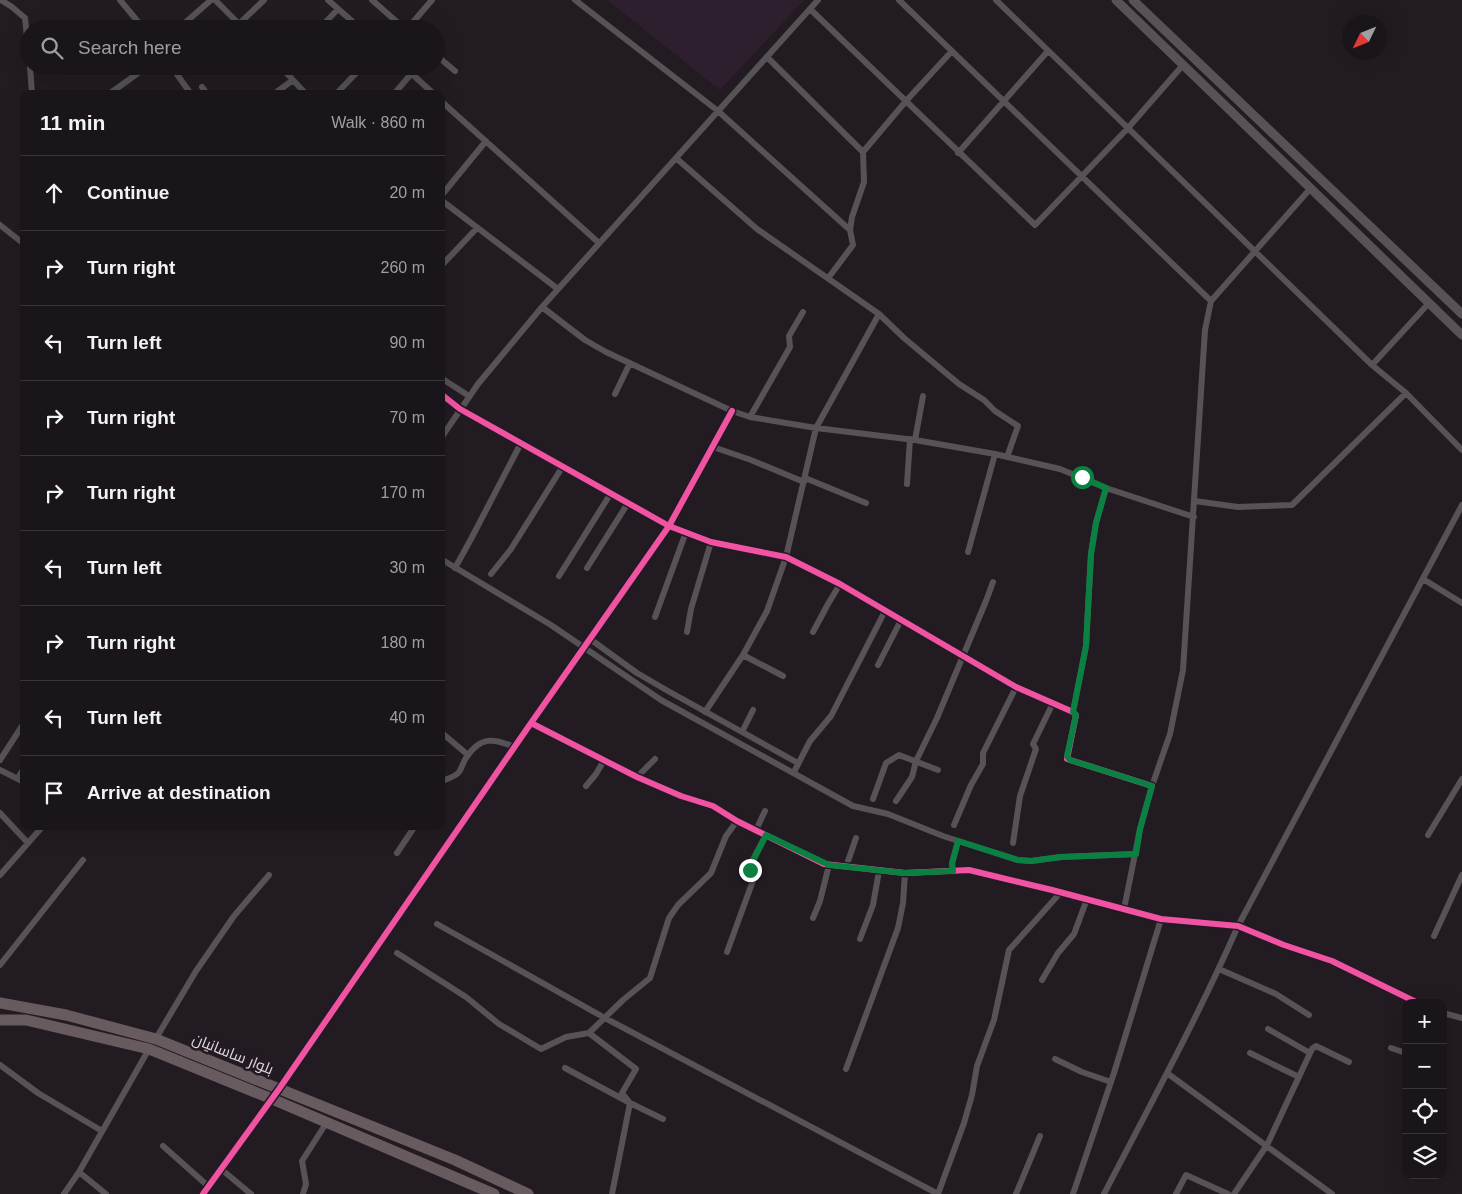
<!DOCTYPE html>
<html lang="en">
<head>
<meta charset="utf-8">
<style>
  body { margin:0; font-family:Arial,Cairo,sans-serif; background:#272227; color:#f1f3f6 }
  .controls { position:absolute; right:15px; bottom:15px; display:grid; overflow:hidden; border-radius:10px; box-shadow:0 5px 20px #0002 }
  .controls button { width:45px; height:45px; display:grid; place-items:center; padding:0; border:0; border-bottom:1px solid #383439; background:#1a151a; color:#f1f3f6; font:25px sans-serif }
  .compass { position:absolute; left:1342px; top:15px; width:45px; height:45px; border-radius:50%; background:#1a151a; box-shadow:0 5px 20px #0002; rotate:227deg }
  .stop { position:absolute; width:15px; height:15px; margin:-11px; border:4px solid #0b8043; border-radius:50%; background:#fff }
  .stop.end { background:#0b8043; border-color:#fff; box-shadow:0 1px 5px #0008 }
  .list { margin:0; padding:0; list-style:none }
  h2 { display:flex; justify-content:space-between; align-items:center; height:65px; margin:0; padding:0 20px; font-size:21px }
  h2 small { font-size:16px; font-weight:400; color:#9f9fa2 }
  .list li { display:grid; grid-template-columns:32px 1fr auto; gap:15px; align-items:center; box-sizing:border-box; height:75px; padding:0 20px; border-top:1px solid #383439 }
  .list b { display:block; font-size:19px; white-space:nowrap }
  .list em { font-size:16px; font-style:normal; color:#9f9fa2 }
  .icon { flex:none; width:28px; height:28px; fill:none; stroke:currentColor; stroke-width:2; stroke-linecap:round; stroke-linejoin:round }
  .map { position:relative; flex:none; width:1462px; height:1194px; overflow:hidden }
  .search { position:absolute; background:#1a151a; box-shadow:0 5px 20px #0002; left:20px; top:20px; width:425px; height:55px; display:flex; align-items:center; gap:12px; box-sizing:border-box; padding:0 18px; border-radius:28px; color:#9f9fa2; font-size:19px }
  .panel { position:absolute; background:#1a151a; box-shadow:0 5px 20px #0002; left:20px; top:90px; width:425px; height:740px; border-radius:10px }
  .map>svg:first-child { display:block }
  .built { fill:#2d1f2d }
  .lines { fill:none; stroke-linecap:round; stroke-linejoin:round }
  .street { stroke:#565256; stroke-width:6 }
  .secondary { stroke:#565256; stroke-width:9 }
  .highway { stroke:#685b5f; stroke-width:11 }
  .cycleway-casing { stroke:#241a24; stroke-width:9 }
  .cycleway { stroke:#f153a3; stroke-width:6 }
  .route { stroke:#0b8043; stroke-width:6 }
  .labels { text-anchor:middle; stroke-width:5; stroke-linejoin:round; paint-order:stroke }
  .street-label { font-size:15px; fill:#e1dae0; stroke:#241a24 }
</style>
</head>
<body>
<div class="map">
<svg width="1462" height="1194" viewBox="0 0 1462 1194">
  <rect width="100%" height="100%" fill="#221c22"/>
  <!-- built -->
  <path class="built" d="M607 0H804L720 90Z"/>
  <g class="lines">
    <!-- street -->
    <path class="street" d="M1 0 12 7 25 18 29 57
      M120 0 144 29
      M215 0 244 29
      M328 0 361 29
      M372 0 405 29
      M575 0 718 111 850 230
      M899 0 1211 301
      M996 0 1372 365 1406 393 1462 450
      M810 9 1035 225 1128 128 1183 65
      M239 24 264 0
      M178 29 211 0
      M319 29 338 9
      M407 29 432 0
      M436 55 455 71
      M767 57 863 152
      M30 66 32 94
      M171 66 191 94
      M280 66 306 94
      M403 66 434 94
      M202 87 207 94
      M109 94 148 66
      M274 94 293 80
      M336 94 363 66
      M394 94 411 74
      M441 101 599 243
      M958 153 1048 51
      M676 158 757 229 879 314 904 338 959 384 984 400 995 411 1018 426 1007 457
      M441 196 486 141
      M441 200 558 289
      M0 225 24 244
      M441 266 477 228
      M829 277 853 245 850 230 852 217 864 182 863 152 906 101 952 51
      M542 307 585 340 606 352 732 411 750 417 816 428 915 440 995 454 1060 469 1106 488 1194 517
      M1372 365 1429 303
      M441 378 469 396
      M441 394 460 409 669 526 711 542 786 557 840 584 1016 687 1073 712 1076 715 1067 759 1152 786
      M615 394 630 363
      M750 417 790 347 789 336 803 312
      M441 438 478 384 542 307 818 0
      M915 440 923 396
      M713 447 751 460 804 482
      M805 478 866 503
      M907 484 910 439
      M1195 501 1238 507 1292 505 1406 393
      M968 552 995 454
      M441 559 551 625 661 700 853 806 888 814 943 836 1017 860 1031 861 1061 857 1136 854
      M455 568 471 539 521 443
      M587 568 628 503
      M491 574 511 549 563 466
      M559 576 611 493
      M1423 579 1462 603
      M655 617 686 532
      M687 632 691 609 711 542
      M813 632 828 604 840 584
      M590 639 637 673 668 691 798 763
      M743 655 783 676
      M878 665 901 620
      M705 712 743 655 767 611 786 557 816 428 879 314
      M1073 712 1086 646 1091 554 1096 523 1106 488
      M531 723 637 777 681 796 713 806 737 821 824 864 905 873 969 870 1052 890 1161 919 1238 926 1284 945 1332 961 1418 1003
      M742 732 753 710
      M442 733 468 755
      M0 760 24 723
      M0 770 24 782
      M794 772 810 741 831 716 885 611
      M637 777 655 759
      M18 778 24 768
      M441 782C446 779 455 777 459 772 462 768 463 762 466 758 480 736 494 738 514 747
      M586 786 596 774 604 760
      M873 799 886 763 899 755 938 770
      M896 801 912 777 916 761 937 718 986 601 993 582
      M0 813 28 843
      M954 825 971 785 983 764V753L1016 687
      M756 830 765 811
      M1428 835 1462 779
      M1013 843 1020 796 1036 749 1033 744 1053 703
      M397 853 415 826
      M846 867 856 838
      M953 871 952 863 958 841
      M0 875 43 826
      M1124 909 1140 829 1152 786 1170 734 1183 670 1205 330 1211 301 1310 189
      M813 918 820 901 829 865
      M437 924 605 1018 938 1194
      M1434 936 1462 875
      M860 939 873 905 879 871
      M727 952 755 875 750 870 749 867 766 835
      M397 953 466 997 499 1024 541 1049 566 1037 589 1033 623 1000 650 978 669 918 678 905 711 873 726 836 737 821
      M0 965 83 860
      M1219 969 1276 994 1309 1015
      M1042 980 1058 953 1074 934 1087 899
      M1443 1013 1462 1018
      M1268 1029 1310 1053
      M589 1033 636 1069 622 1093 630 1103 612 1194
      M155 1040 196 971 234 916 269 875
      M1391 1048 1406 1053
      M1250 1053 1299 1077
      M1055 1059 1082 1072 1111 1082
      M0 1065 38 1093 102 1131
      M565 1068 630 1103 663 1119
      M846 1069 898 928 903 903 905 873
      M1167 1073 1332 1194
      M279 1090 531 723 669 526 732 411
      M163 1146 208 1186
      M221 1169 251 1194
      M79 1172 106 1194
      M64 1194 79 1172 149 1049
      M203 1194 273 1098
      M303 1194 306 1184 302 1161 327 1122
      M938 1194 964 1123 972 1095 977 1066 994 1020 1009 950 1061 892
      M1016 1194 1040 1136
      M1073 1194 1114 1073 1161 919
      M1104 1194C1150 1105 1198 1017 1238 926L1462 505
      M1176 1194 1186 1175 1228 1194
      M1234 1194 1267 1145 1312 1049 1316 1046 1349 1062"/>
    <!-- secondary -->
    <path class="secondary" d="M1116 0 1462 335
      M1133 0 1462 314"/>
    <!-- highway -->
    <path class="highway" d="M0 1003 66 1015 156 1039 455 1160 528 1194
      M0 1020H26L149 1049 272 1099 494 1194"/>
    <!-- cycleway casing -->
    <g class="cycleway-casing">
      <path id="cycleway" d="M441 394 460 409 669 526 711 542 786 557 840 584 1016 687 1073 712 1076 715 1067 759 1152 786
        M531 723 637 777 681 796 713 806 737 821 824 864 905 873 969 870 1052 890 1161 919 1238 926 1284 945 1332 961 1418 1003
        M203 1194 279 1089 531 723 669 526 732 411"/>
    </g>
    <!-- cycleway -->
    <use href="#cycleway" class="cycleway"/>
  </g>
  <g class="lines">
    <!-- route -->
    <path class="route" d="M750 870V867L766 835 829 865 905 873 953 871 952 864 958 841 1018 860 1031 861 1061 857 1136 854 1140 829 1152 786 1070 760 1067 756 1076 715 1073 712 1086 646 1091 554 1096 523 1106 488 1082 477"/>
  </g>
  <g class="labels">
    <!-- street labels -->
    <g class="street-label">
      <text transform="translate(233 1054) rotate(22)" y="5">بلوار ساسانیان</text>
    </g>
  </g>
</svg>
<div class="controls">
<button>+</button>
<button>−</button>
<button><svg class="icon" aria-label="locate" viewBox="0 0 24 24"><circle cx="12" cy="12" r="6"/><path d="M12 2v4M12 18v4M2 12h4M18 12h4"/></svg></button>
<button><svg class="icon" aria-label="layers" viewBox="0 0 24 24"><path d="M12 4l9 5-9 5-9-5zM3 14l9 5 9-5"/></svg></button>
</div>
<svg class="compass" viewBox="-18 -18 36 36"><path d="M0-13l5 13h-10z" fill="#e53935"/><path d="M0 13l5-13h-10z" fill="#9f9fa2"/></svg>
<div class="stop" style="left:1082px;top:477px"></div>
<div class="stop end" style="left:750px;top:870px"></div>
<div class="search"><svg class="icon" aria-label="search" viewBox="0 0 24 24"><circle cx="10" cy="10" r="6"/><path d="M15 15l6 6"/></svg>Search here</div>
<section class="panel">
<h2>11 min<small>Walk · 860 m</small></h2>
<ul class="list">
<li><svg class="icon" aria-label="ahead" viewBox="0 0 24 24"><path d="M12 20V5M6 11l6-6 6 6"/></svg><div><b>Continue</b></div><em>20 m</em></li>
<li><svg class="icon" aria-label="right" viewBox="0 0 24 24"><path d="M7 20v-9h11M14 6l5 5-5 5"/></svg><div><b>Turn right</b></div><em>260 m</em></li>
<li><svg class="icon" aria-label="left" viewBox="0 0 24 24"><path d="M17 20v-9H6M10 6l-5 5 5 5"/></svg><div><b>Turn left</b></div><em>90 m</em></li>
<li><svg class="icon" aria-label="right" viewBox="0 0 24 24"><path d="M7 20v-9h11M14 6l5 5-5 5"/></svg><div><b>Turn right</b></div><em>70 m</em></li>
<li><svg class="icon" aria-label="right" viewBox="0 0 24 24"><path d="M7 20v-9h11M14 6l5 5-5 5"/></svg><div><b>Turn right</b></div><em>170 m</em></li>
<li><svg class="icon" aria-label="left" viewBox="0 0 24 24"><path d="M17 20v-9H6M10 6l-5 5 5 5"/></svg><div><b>Turn left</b></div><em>30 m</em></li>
<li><svg class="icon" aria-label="right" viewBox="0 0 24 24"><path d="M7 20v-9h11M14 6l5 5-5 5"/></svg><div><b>Turn right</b></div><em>180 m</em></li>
<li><svg class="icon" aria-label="left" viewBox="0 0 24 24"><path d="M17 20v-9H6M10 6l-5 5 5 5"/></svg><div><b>Turn left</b></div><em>40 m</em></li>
<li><svg class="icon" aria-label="arrive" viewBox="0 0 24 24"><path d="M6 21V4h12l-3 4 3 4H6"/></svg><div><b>Arrive at destination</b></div></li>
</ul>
</section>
</div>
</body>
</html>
